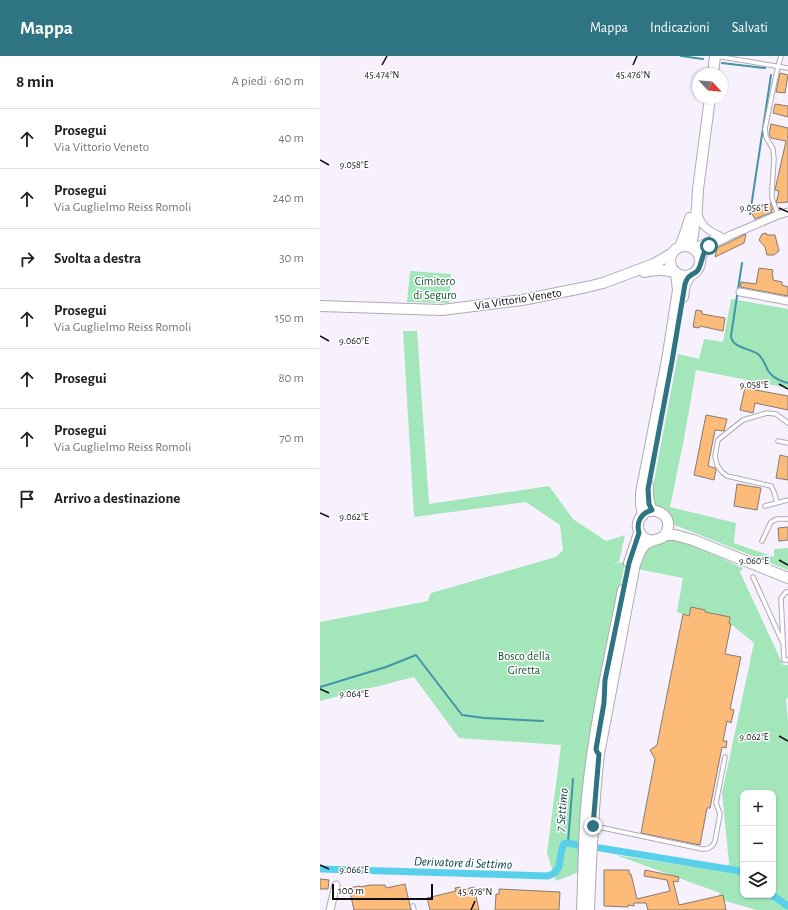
<!DOCTYPE html>
<html lang="it">
<head>
<meta charset="utf-8">
<style>
  body { margin:0; font-family:"Alegreya Sans",sans-serif; background:#f2f2f2; color:#222 }
  .controls { position:absolute; right:12px; bottom:12px; display:grid; overflow:hidden; border-radius:8px; box-shadow:0 1px 3px #0004 }
  .controls button { width:36px; height:36px; display:grid; place-items:center; padding:0; border:0; border-bottom:1px solid #e0e0e0; background:#fff; color:#222; font:20px sans-serif }
  .compass { position:absolute; left:372px; top:12px; width:36px; height:36px; border-radius:50%; background:#fff; box-shadow:0 1px 3px #0004; rotate:116deg }
  .scale { position:absolute; left:12px; bottom:10px; width:101px; box-sizing:border-box; padding-left:4px; border:2px solid #0e0c10; border-top:0; font-size:11px; line-height:14px; white-space:nowrap; color:#0e0c10; -webkit-text-stroke:3px #fff; paint-order:stroke }
  .stop { position:absolute; width:12px; height:12px; margin:-9px; border:3px solid #2f7483; border-radius:50%; background:#fff }
  .stop.end { background:#2f7483; border-color:#fff; box-shadow:0 1px 4px #0008 }
  .list { margin:0; padding:0; list-style:none }
  h2 { display:flex; justify-content:space-between; align-items:center; height:52px; margin:0; padding:0 16px; font-size:17px }
  h2 small { font-size:13px; font-weight:400; color:#767676 }
  .list li { display:grid; grid-template-columns:26px 1fr auto; gap:12px; align-items:center; box-sizing:border-box; height:60px; padding:0 16px; border-top:1px solid #e0e0e0 }
  .list b { display:block; font-size:15px; white-space:nowrap }
  .list p { margin:0; font-size:13px; white-space:nowrap; color:#767676 }
  .list em { font-size:13px; font-style:normal; color:#767676 }
  .icon { flex:none; width:22px; height:22px; fill:none; stroke:currentColor; stroke-width:2; stroke-linecap:round; stroke-linejoin:round }
  .map { position:relative; flex:none; width:468px; height:854px; overflow:hidden }
  header { display:flex; align-items:center; gap:24px; box-sizing:border-box; height:56px; padding:0 20px; background:#2f7483; color:#fff }
  header strong { font-size:19px }
  nav { display:flex; gap:22px; margin-inline-start:auto; font-size:14px }
  main { display:flex }
  aside { flex:1; background:#fff }
  .map>svg:first-child { display:block }
  .green { fill:#a3e6ba; fill-rule:evenodd }
  .lines { fill:none; stroke-linecap:round; stroke-linejoin:round }
  .stream { stroke:#4295a9; stroke-width:2 }
  .canal { stroke:#59d0eb; stroke-width:7 }
  .building { fill:#fcbb79; stroke:#867b71 }
  .lane-casing { stroke:#b0a9b6; stroke-width:5.5 }
  .street-casing { stroke:#b0a9b6; stroke-width:9 }
  .secondary-casing { stroke:#b0a9b6; stroke-width:12 }
  .lane { stroke:#fff; stroke-width:3.5 }
  .street { stroke:#fff; stroke-width:7 }
  .secondary { stroke:#fff; stroke-width:10 }
  .route { stroke:#2f7483; stroke-width:5 }
  .ticks { fill:none; stroke:#0e0c10; stroke-width:1.5 }
  .labels { text-anchor:middle; stroke-width:3; stroke-linejoin:round; paint-order:stroke }
  .park-label { font-size:12px; fill:#165533; stroke:#fff }
  .street-label { font-size:12px; fill:#0e0c10; stroke:#fff }
  .water-label { font-size:13px; font-style:italic; fill:#09414c; stroke:#fff }
  .ticks-label { font-size:10px; text-anchor:middle; fill:#0e0c10; stroke:#fff; stroke-width:3; stroke-linejoin:round; paint-order:stroke }
</style>
</head>
<body>
<header>
<strong>Mappa</strong>
<nav><a>Mappa</a><a>Indicazioni</a><a>Salvati</a></nav>
</header>
<main>
<aside>
<h2>8 min<small>A piedi · 610 m</small></h2>
<ul class="list">
<li><svg class="icon" aria-label="ahead" viewBox="0 0 24 24"><path d="M12 20V5M6 11l6-6 6 6"/></svg><div><b>Prosegui</b><p>Via Vittorio Veneto</p></div><em>40 m</em></li>
<li><svg class="icon" aria-label="ahead" viewBox="0 0 24 24"><path d="M12 20V5M6 11l6-6 6 6"/></svg><div><b>Prosegui</b><p>Via Guglielmo Reiss Romoli</p></div><em>240 m</em></li>
<li><svg class="icon" aria-label="right" viewBox="0 0 24 24"><path d="M7 20v-9h11M14 6l5 5-5 5"/></svg><div><b>Svolta a destra</b></div><em>30 m</em></li>
<li><svg class="icon" aria-label="ahead" viewBox="0 0 24 24"><path d="M12 20V5M6 11l6-6 6 6"/></svg><div><b>Prosegui</b><p>Via Guglielmo Reiss Romoli</p></div><em>150 m</em></li>
<li><svg class="icon" aria-label="ahead" viewBox="0 0 24 24"><path d="M12 20V5M6 11l6-6 6 6"/></svg><div><b>Prosegui</b></div><em>80 m</em></li>
<li><svg class="icon" aria-label="ahead" viewBox="0 0 24 24"><path d="M12 20V5M6 11l6-6 6 6"/></svg><div><b>Prosegui</b><p>Via Guglielmo Reiss Romoli</p></div><em>70 m</em></li>
<li><svg class="icon" aria-label="arrive" viewBox="0 0 24 24"><path d="M6 21V4h12l-3 4 3 4H6"/></svg><div><b>Arrivo a destinazione</b></div></li>
</ul>
</aside>
<div class="map">
<svg width="468" height="854" viewBox="0 0 468 854">
  <rect width="100%" height="100%" fill="#f7f1fe"/>
  <!-- green -->
  <path class="green" d="M90 215 131 218 129 247 87 246Z
    M411 243 468 253V332L376 314 364 383 350 451 416 467 414 487 454 501V493L468 492V514L352 468 335 451 331 441 358 298 379 303 384 283 403 286Z
    M83 275H97L109 448 229 430 253 463 286 485 305 479 299 506 291 508 305 506 281 631 259 816 236 825 227 797 241 689 139 682 94 621 0 645V566L108 545 111 537 236 501 243 494 240 469 206 446 94 461Z
    M350 482 371 488 423 512 420 516 463 609H468V642L466 643 468 666V854H437L398 843 400 837 296 799 406 816 409 807 402 737 434 587 411 568H409L410 561 387 556 384 562 385 554 371 551 369 560 357 556 363 522 317 513 322 497 332 488 343 487ZM423 737H453V839H423Z"/>
  <g class="lines">
    <!-- stream -->
    <path class="stream" d="M361 0 383 3
      M402 7 445 12
      M430 158 451 19
      M422 207 411 280C412 292 429 292 438 298 444 303 445 310 449 316 454 323 461 325 468 327
      M0 631 66 611 96 599 142 659 164 662 223 665
      M248 787 253 723"/>
    <!-- canal -->
    <path class="canal" d="M280 792 414 814 423 816
      M0 813 227 820C245 816 237 800 244 788L248 787 262 790
      M452 839 468 850"/>
  </g>
  <!-- building -->
  <path class="building" d="M460 17 468 19 465 37 456 36Z
    M455 48 468 50V61L453 57Z
    M451 68 468 72V146L457 147 456 144H457L459 135 455 134 466 85 451 82 449 78Z
    M450 147 453 153 451 154 452 156 435 163 431 156Z
    M446 177 447 179H455L459 195 454 199H447L445 191 439 184 442 178Z
    M426 178 424 187 395 201 397 192Z
    M439 212 453 214 452 220H453V224L462 226V229L468 231V240L420 231 421 226 436 228Z
    M376 254 382 255V258L405 262 403 275 380 270 379 272 373 271Z
    M425 332 468 340V354L435 347 433 357 420 354Z
    M386 359 407 363 404 375 395 374 388 410 395 412 396 414 394 424 374 419Z
    M460 399 468 401V424L456 422Z
    M417 428 441 432 437 454 414 450Z
    M468 471V484L459 485 458 472Z
    M371 551 385 554V556L410 561 409 568H411L405 598 421 601 410 653 414 654 411 667 407 665 403 685H407L406 692 402 691 390 752H387L380 789 321 777 335 703 330 694 337 689 363 558 369 560Z
    M284 814H309V818H311L317 843 350 835 347 824 324 820 325 814 359 821 358 826 353 825 359 849 403 839 406 854H328L326 847H314V850L308 849V851L284 850Z
    M0 823 9 824 8 833H0Z
    M85 828 91 854H34L29 832 40 830V831L50 829H65L66 832Z
    M140 831 141 834 154 831 159 854H110L107 842 136 835 135 832Z
    M179 833 240 836 239 854H175L176 838H179Z"/>
  <g class="lines">
    <!-- lane casing -->
    <g class="lane-casing">
      <path id="lane" d="M396 0 468 12
        M458 159 452 142V134L454 103 453 93 446 81 445 73 458 10 461 0
        M458 385 468 387
        M457 447 454 436 451 430 407 420 402 416 397 409 395 400 398 384 423 364 447 357 456 358 468 367
        M445 450 468 444
        M442 485 451 466 457 463H468
        M433 521 462 585
        M468 536H466L461 542 464 604H468
        M274 770 382 793H386L389 792 393 789 395 785 400 758 396 747 405 701
        M93 850 94 854"/>
    </g>
    <!-- street casing -->
    <g class="street-casing">
      <path id="street" d="M378 157C380 170 389 175 400 180
        M373 192 393 183
        M380 206 386 193 389 190 411 179 458 159 468 156
        M420 236 468 245
        M10 854 16 829"/>
    </g>
    <!-- secondary casing -->
    <g class="secondary-casing">
      <path id="secondary" d="M393 18 395 0
        M350 205a15 15 0 1 1 30 0a15 15 0 1 1-30 0Z
        M360 191 366 175 370 162
        M371 191 377 152 378 133 390 42
        M324 216C335 214 343 213 354 216
        M363 241 365 228 370 220
        M0 250 122 254 202 244 267 231 283 227 334 208 351 198
        M328 429C327 439 328 446 332 455
        M323 459 321 448V437L347 304 358 234 356 218
        M345 479H355L373 484 468 522
        M309 507 319 477
        M262 854C264 814 263 773 268 732 275 666 290 600 303 534
        M269 854C271 802 273 750 279 698L315 508C318 502 319 494 325 489 332 481 346 487 348 471 350 456 328 448 320 462 314 472 321 483 332 485"/>
    </g>
    <!-- lane -->
    <use href="#lane" class="lane"/>
    <!-- street -->
    <use href="#street" class="street"/>
    <!-- secondary -->
    <use href="#secondary" class="secondary"/>
  </g>
  <g class="lines">
    <!-- route -->
    <path class="route" d="M273 770 279 698 277 696 276 693 284 647 285 624 309 507 319 477C316 466 321 457 332 454L329 448 328 433 352 305 365 228C366 225 368 221 370 220 373 217 376 217 378 214 383 206 381 197 389 190"/>
  </g>
  <!-- ticks -->
  <path class="ticks" d="M62 9 67 0M313 9 317 0M0 104 9 109M459 152 468 156M0 280 9 285M459 328 468 333M0 457 9 461M459 504 468 509M0 633 9 637M459 680 468 685M0 809 9 813M151 854 155 845"/>
  <g class="labels">
    <!-- park labels -->
    <g class="park-label">
      <text x="115" y="229">Cimitero<tspan x="115" dy="14">di Seguro</tspan></text>
      <text x="204" y="604">Bosco della<tspan x="204" dy="14">Giretta</tspan></text>
    </g>
    <!-- street labels -->
    <g class="street-label">
      <text transform="translate(198 243) rotate(-9)" y="4">Via Vittorio Veneto</text>
    </g>
    <!-- water labels -->
    <g class="water-label">
      <text transform="translate(241 754) rotate(-85)" y="5">7 Settimo</text>
      <text transform="translate(143 806) rotate(2)" y="5">Derivatore di Settimo</text>
    </g>
  </g>
  <g class="ticks-label">
    <text x="62" y="22">45.474°N</text>
    <text x="313" y="22">45.476°N</text>
    <text x="34" y="112">9.058°E</text>
    <text x="434" y="155">9.056°E</text>
    <text x="34" y="288">9.060°E</text>
    <text x="434" y="332">9.058°E</text>
    <text x="34" y="464">9.062°E</text>
    <text x="434" y="508">9.060°E</text>
    <text x="34" y="641">9.064°E</text>
    <text x="434" y="684">9.062°E</text>
    <text x="34" y="817">9.066°E</text>
    <text x="155" y="839">45.478°N</text>
  </g>
</svg>
<div class="controls">
<button>+</button>
<button>−</button>
<button><svg class="icon" aria-label="layers" viewBox="0 0 24 24"><path d="M12 4l9 5-9 5-9-5zM3 14l9 5 9-5"/></svg></button>
</div>
<svg class="compass" viewBox="-18 -18 36 36"><path d="M0-13l5 13h-10z" fill="#e53935"/><path d="M0 13l5-13h-10z" fill="#767676"/></svg>
<div class="scale">100 m</div>
<div class="stop" style="left:389px;top:190px"></div>
<div class="stop end" style="left:273px;top:770px"></div>
</div>
</main>
</body>
</html>
